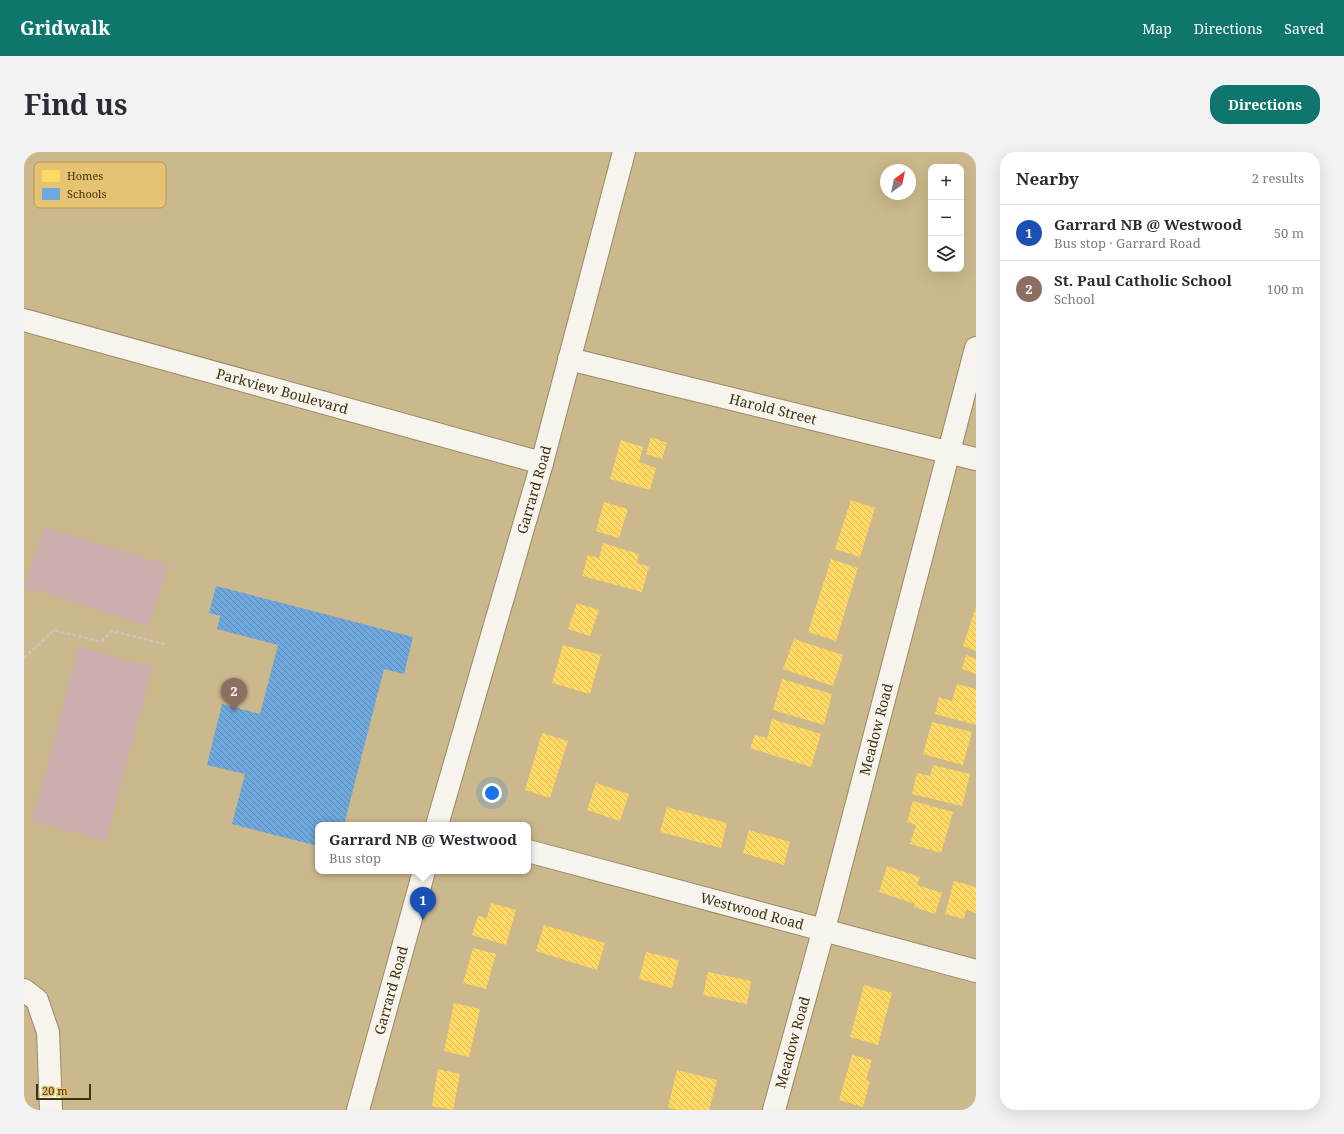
<!DOCTYPE html>
<html lang="en">
<head>
<meta charset="utf-8">
<style>
  body { margin:0; font-family:"Noto Serif",serif; background:#f2f2f3; color:#2b2b33 }
  .controls { position:absolute; right:12px; top:12px; display:grid; overflow:hidden; border-radius:8px; box-shadow:0 4px 16px #0002 }
  .controls button { width:36px; height:36px; display:grid; place-items:center; padding:0; border:0; border-bottom:1px solid #e1e1e2; background:#fff; color:#2b2b33; font:20px sans-serif }
  .compass { position:absolute; left:856px; top:12px; width:36px; height:36px; border-radius:50%; background:#fff; box-shadow:0 4px 16px #0002; rotate:33deg }
  .scale { position:absolute; left:12px; bottom:10px; width:55px; box-sizing:border-box; padding-left:4px; border:2px solid #403210; border-top:0; font-size:11px; line-height:14px; white-space:nowrap; color:#403210; -webkit-text-stroke:3px #e5c372; paint-order:stroke }
  .you { position:absolute; left:468px; top:641px; width:14px; height:14px; margin:-10px; border:3px solid #fff; border-radius:50%; background:#1a73e8; box-shadow:0 0 0 6px #1a73e833 }
  .badge { display:grid; place-items:center; width:26px; height:26px; border-radius:50%; background:#0f766e; color:#fff; font-size:13px; font-weight:700 }
  .pin { position:absolute; translate:-50% -33px; filter:drop-shadow(0 1px 2px #0008) }
  .pin::after { content:''; position:absolute; top:21px; width:14px; height:12px; background:inherit; clip-path:polygon(0 0,100% 0,50% 100%) }
  .popup { position:absolute; left:291px; top:670px; width:216px; height:52px; box-sizing:border-box; display:grid; place-content:center; border-radius:8px; background:#fff; filter:drop-shadow(0 1px 3px #0005); font-size:13px; white-space:nowrap; color:#7c7c81 }
  .popup b { font-size:15px; color:#2b2b33 }
  .popup::after { content:''; position:absolute; left:50%; top:100%; margin-left:-8px; border:8px solid transparent; border-top-color:#fff }
  .list { margin:0; padding:0; list-style:none }
  h2 { display:flex; justify-content:space-between; align-items:center; height:52px; margin:0; padding:0 16px; font-size:17px }
  h2 small { font-size:13px; font-weight:400; color:#7c7c81 }
  .list li { display:grid; grid-template-columns:26px 1fr auto; gap:12px; align-items:center; box-sizing:border-box; height:56px; padding:0 16px; border-top:1px solid #e1e1e2 }
  .list b { display:block; font-size:15px; white-space:nowrap }
  .list p { margin:0; font-size:13px; white-space:nowrap; color:#7c7c81 }
  .list em { font-size:13px; font-style:normal; color:#7c7c81 }
  .icon { flex:none; width:22px; height:22px; fill:none; stroke:currentColor; stroke-width:2; stroke-linecap:round; stroke-linejoin:round }
  .map { position:relative; flex:none; width:952px; height:958px; overflow:hidden; border-radius:16px }
  header { display:flex; align-items:center; gap:24px; box-sizing:border-box; height:56px; padding:0 20px; background:#0f766e; color:#fff }
  header strong { font-size:19px }
  nav { display:flex; gap:22px; margin-inline-start:auto; font-size:14px }
  .intro { display:flex; align-items:center; justify-content:space-between; box-sizing:border-box; height:96px; padding:0 24px }
  h1 { margin:0; font-size:28px }
  .button { padding:10px 18px; border-radius:16px; background:#0f766e; color:#fff; font-size:14px; font-weight:700 }
  main { display:flex; gap:24px; padding:0 24px }
  aside { flex:1; background:#fff; border-radius:16px; box-shadow:0 4px 16px #0002 }
  .map>svg:first-child { display:block }
  .pitch { fill:#ceafb0 }
  .homes { fill:url(#homes-back-hatch) }
  .schools { fill:url(#schools-back-hatch) }
  .lines { fill:none; stroke-linecap:round; stroke-linejoin:round }
  .minor-casing { stroke:#988a65; stroke-width:24 }
  .path { stroke:#cac5b7; stroke-width:2.5; stroke-dasharray:4 2; stroke-linecap:butt }
  .minor { stroke:#f7f4ee; stroke-width:22 }
  .labels { text-anchor:middle; stroke-width:4; stroke-linejoin:round; paint-order:stroke }
  .street-label { font-size:14px; fill:#403210; stroke:#e5c372 }
  .key { fill:#e5c372; stroke:#b49855; stroke-width:1 }
  .key-label { font-size:11px; fill:#403210 }
</style>
</head>
<body>
<header>
<strong>Gridwalk</strong>
<nav><a>Map</a><a>Directions</a><a>Saved</a></nav>
</header>
<div class="intro"><h1>Find us</h1><a class="button">Directions</a></div>
<main>
<div class="map">
<svg width="952" height="958" viewBox="0 0 952 958">
  <defs>
    <pattern id="homes-back-hatch" width="6" height="6" patternUnits="userSpaceOnUse"><rect width="6" height="6" fill="#ffd966"/><path d="M-1 5l2 2M0 0l6 6M5-1l2 2" fill="none" stroke="#dcbb57"/></pattern>
    <pattern id="schools-back-hatch" width="6" height="6" patternUnits="userSpaceOnUse"><rect width="6" height="6" fill="#6fa8dc"/><path d="M-1 5l2 2M0 0l6 6M5-1l2 2" fill="none" stroke="#5d89b1"/></pattern>
  </defs>
  <rect width="100%" height="100%" fill="#cbb88c"/>
  <!-- pitch -->
  <path class="pitch" d="M20 375 144 413 125 474 1 435Z
    M55 495 128 515 82 689 8 669Z"/>
  <!-- homes -->
  <path class="homes" d="M627 285 643 291 638 307 622 302Z
    M597 288 619 295 615 310 632 316 626 338 586 327Z
    M827 348 851 356 836 405 811 397Z
    M580 350 604 357 595 386 572 379Z
    M579 391 615 402 613 411 625 415 618 440 558 424 564 403 575 406Z
    M807 407 834 416 812 489 784 480Z
    M553 451 575 458 566 484 544 477Z
    M952 455V499L939 494Z
    M770 487 819 503 809 534 759 517Z
    M539 493 577 503 566 542 528 531Z
    M942 503 952 507V522L938 517Z
    M758 527 808 542 800 573 749 558Z
    M933 532 952 537V573L911 562 915 545 928 549Z
    M748 567 797 582 787 615 726 596 731 583 743 586Z
    M908 570 948 580 939 613 899 602Z
    M518 581 544 589 526 646 501 638Z
    M909 613 946 622 938 654 888 642 893 621 906 624Z
    M572 631 605 642 596 669 563 658Z
    M889 649 929 660 917 701 886 692 892 673 883 670Z
    M643 655 703 671 697 696 636 680Z
    M725 678 766 690 760 713 719 701Z
    M863 714 896 725 893 733 918 741 911 762 890 755 891 752 855 740Z
    M930 729 952 735V761L942 758 940 767 921 762Z
    M467 751 492 758 482 793 448 783 454 764 463 766Z
    M520 773 581 791 573 818 512 799Z
    M449 796 472 802 462 837 439 831Z
    M622 800 655 808 648 836 615 827Z
    M684 820 727 829 723 852 679 843Z
    M840 833 868 841 854 893 826 885Z
    M430 851 456 857 445 905 420 899Z
    M828 903 848 908 842 928 846 930 839 955 815 948Z
    M414 917 436 922 429 958 408 954Z
    M653 918 693 928 685 958H653L644 955Z"/>
  <!-- schools -->
  <path class="schools" d="M192 434 389 485 380 522 360 517 320 673H294V694L208 672 221 622 183 613 198 552 236 562 254 493 193 477 196 464 185 461Z"/>
  <g class="lines">
    <!-- minor casing -->
    <g class="minor-casing">
      <g id="minor">
        <path id="s1" d="M0 168 518 311"/>
        <path id="s2" d="M545 207 952 307"/>
        <path id="s3" d="M413 673 518 311 600 0"/>
        <path id="s4" d="M504 699 952 819"/>
        <path d="M0 838 13 848 24 880 27 958"/>
        <path id="s5" d="M334 958 400 719"/>
        <path id="s6" d="M750 958 805 758 952 196"/>
      </g>
    </g>
    <!-- path -->
    <path class="path" d="M0 506 30 478 77 490 88 479 141 492"/>
    <!-- minor -->
    <use href="#minor" class="minor"/>
  </g>
  <g class="labels">
    <!-- street labels -->
    <g class="street-label">
      <text dy="5" stroke="none"><textPath href="#s1" startOffset="268">Parkview Boulevard</textPath></text>
      <text dy="5" stroke="none"><textPath href="#s2" startOffset="210">Harold Street</textPath></text>
      <text dy="5" stroke="none"><textPath href="#s3" startOffset="349">Garrard Road</textPath></text>
      <text dy="5" stroke="none"><textPath href="#s6" startOffset="394">Meadow Road</textPath></text>
      <text dy="5" stroke="none"><textPath href="#s4" startOffset="232">Westwood Road</textPath></text>
      <text dy="5" stroke="none"><textPath href="#s5" startOffset="124">Garrard Road</textPath></text>
      <text dy="5" stroke="none"><textPath href="#s6" startOffset="70">Meadow Road</textPath></text>
    </g>
  </g>
  <!-- legend -->
  <rect x="10" y="10" width="132" height="46" rx="6" class="key"/>
  <rect x="18" y="18" width="18" height="12" fill="#ffd966"/>
  <rect x="18" y="36" width="18" height="12" fill="#6fa8dc"/>
  <g class="key-label">
    <text x="43" y="28">Homes</text>
    <text x="43" y="46">Schools</text>
  </g>
</svg>
<div class="controls">
<button>+</button>
<button>−</button>
<button><svg class="icon" aria-label="layers" viewBox="0 0 24 24"><path d="M12 4l9 5-9 5-9-5zM3 14l9 5 9-5"/></svg></button>
</div>
<svg class="compass" viewBox="-18 -18 36 36"><path d="M0-13l5 13h-10z" fill="#e53935"/><path d="M0 13l5-13h-10z" fill="#7c7c81"/></svg>
<div class="scale">20 m</div>
<div class="you"></div>
<div class="pin badge" style="left:399px;top:768px;background:#1a4fb4">1</div>
<div class="popup"><b>Garrard NB @ Westwood</b>Bus stop</div>
<div class="pin badge" style="left:210px;top:559px;background:#8d6e63">2</div>
</div>
<aside>
<h2>Nearby<small>2 results</small></h2>
<ul class="list">
<li><span class="badge" style="background:#1a4fb4">1</span><div><b>Garrard NB @ Westwood</b><p>Bus stop · Garrard Road</p></div><em>50 m</em></li>
<li><span class="badge" style="background:#8d6e63">2</span><div><b>St. Paul Catholic School</b><p>School</p></div><em>100 m</em></li>
</ul>
</aside>
</main>
</body>
</html>
